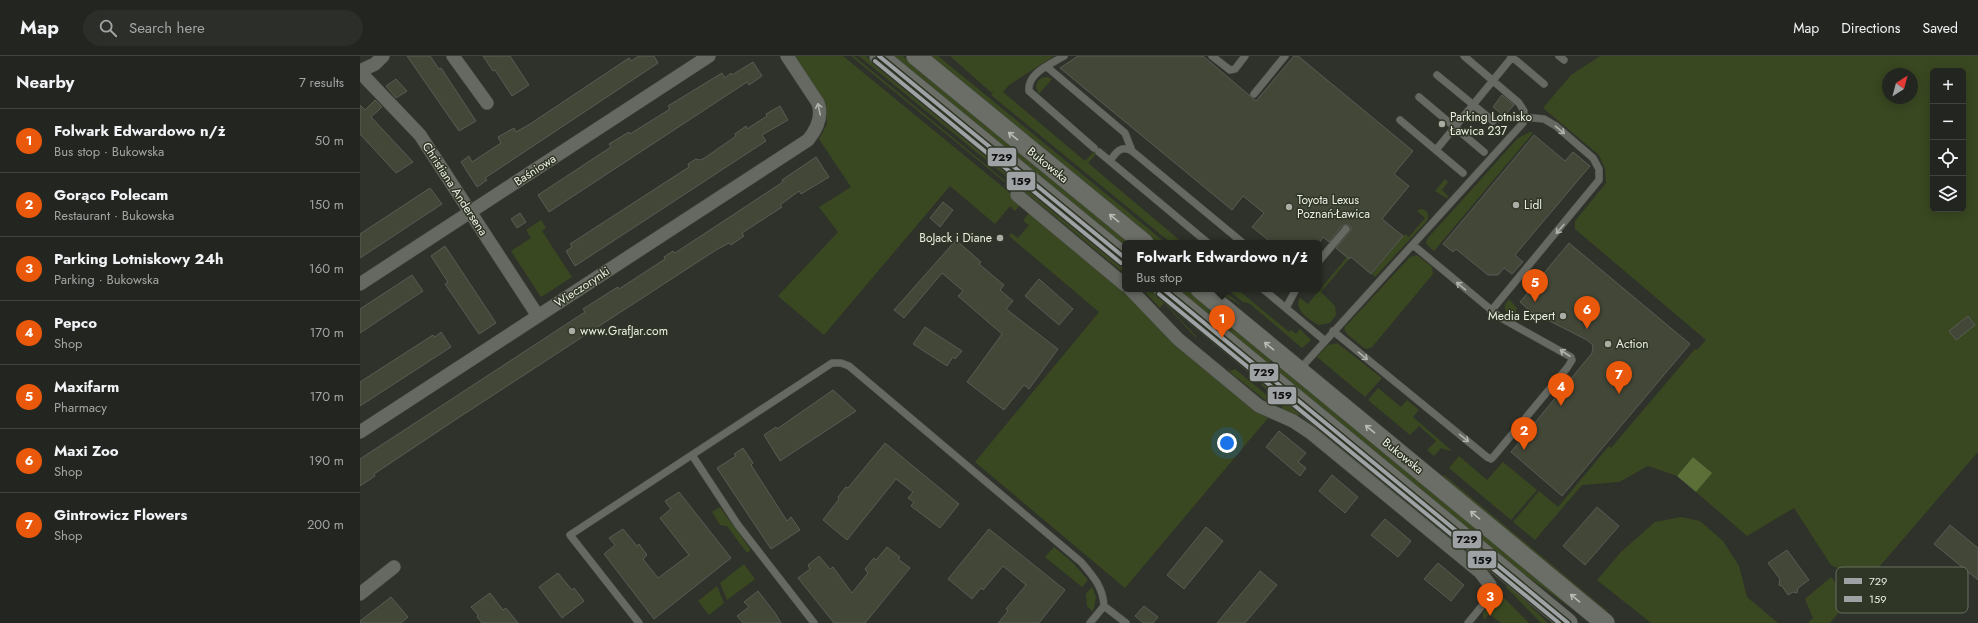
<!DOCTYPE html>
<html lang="en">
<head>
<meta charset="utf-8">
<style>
  body { margin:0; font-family:Jost,sans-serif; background:#2b2e29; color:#f1f3f6 }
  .controls { position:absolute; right:12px; top:12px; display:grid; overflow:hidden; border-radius:6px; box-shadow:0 2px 10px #0003 }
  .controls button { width:36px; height:36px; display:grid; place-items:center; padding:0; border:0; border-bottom:1px solid #40433e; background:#232620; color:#f1f3f6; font:20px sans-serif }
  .compass { position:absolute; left:1522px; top:12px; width:36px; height:36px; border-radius:50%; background:#232620; box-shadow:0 2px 10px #0003; rotate:36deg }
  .you { position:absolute; left:867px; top:387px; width:14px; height:14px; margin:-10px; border:3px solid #fff; border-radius:50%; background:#1a73e8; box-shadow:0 0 0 6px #1a73e833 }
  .badge { display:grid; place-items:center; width:26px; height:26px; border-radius:50%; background:#ea580c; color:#fff; font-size:13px; font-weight:700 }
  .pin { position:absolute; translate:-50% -33px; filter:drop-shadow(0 1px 2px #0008) }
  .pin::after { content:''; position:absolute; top:21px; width:14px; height:12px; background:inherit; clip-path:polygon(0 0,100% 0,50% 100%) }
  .popup { position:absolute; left:762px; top:184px; width:200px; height:52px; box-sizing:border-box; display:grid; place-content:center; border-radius:6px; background:#232620; filter:drop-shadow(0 1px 3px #0005); font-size:13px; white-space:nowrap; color:#a3a5a5 }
  .popup b { font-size:15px; color:#f1f3f6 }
  .popup::after { content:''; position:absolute; left:50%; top:100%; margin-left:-8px; border:8px solid transparent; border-top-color:#232620 }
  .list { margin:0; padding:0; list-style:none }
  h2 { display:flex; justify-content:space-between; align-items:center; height:52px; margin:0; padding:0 16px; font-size:17px }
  h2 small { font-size:13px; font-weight:400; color:#a3a5a5 }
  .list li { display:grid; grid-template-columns:26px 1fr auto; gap:12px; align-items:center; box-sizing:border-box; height:64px; padding:0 16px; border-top:1px solid #40433e }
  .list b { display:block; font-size:15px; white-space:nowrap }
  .list p { margin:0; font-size:13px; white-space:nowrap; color:#a3a5a5 }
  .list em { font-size:13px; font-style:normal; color:#a3a5a5 }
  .icon { flex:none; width:22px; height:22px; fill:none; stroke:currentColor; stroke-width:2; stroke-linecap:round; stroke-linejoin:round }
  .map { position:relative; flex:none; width:1618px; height:567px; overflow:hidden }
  header { display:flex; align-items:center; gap:24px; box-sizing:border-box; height:56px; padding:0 20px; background:#232620; border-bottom:1px solid #40433e }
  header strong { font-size:19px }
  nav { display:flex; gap:22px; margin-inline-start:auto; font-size:14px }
  .search { width:280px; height:36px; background:#2b2e29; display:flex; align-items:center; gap:10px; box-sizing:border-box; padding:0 14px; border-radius:22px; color:#a3a5a5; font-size:15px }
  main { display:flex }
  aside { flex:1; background:#232620 }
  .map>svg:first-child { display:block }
  .green { fill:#394821; fill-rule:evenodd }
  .water { fill:#5c6f39 }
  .building { fill:#424738; stroke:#595c55 }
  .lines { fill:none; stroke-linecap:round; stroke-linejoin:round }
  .lane-casing { stroke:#4a4d46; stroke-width:8 }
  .street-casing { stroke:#4a4d46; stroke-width:14 }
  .secondary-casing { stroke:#4a4d46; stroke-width:20 }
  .lane { stroke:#666862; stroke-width:7 }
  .street { stroke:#666862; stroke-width:13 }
  .secondary { stroke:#6b6e66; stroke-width:19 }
  .bus-1-casing { stroke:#303626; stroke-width:7 }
  .bus-2-casing { stroke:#303626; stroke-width:7 }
  .bus-1 { stroke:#9ea2a5; stroke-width:4 }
  .bus-2 { stroke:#9ea2a5; stroke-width:4 }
  .oneway { stroke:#afb2aa }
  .oneway2 { stroke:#b8bbb2 }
  .poi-dot { fill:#a9ada4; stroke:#303626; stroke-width:1.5 }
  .labels { text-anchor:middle; stroke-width:3; stroke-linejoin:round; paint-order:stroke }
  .poi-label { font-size:12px; fill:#ebefe5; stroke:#303626; text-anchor:start }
  .street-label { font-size:12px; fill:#ebefe5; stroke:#303626 }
  .key { fill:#303626; stroke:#686e5f; stroke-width:1 }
  .key-label { font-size:11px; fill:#ebefe5 }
  .line-badge { stroke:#303626; stroke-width:1.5 }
  .pale-badge-label { font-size:11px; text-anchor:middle; font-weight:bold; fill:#111 }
</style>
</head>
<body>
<header>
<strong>Map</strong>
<div class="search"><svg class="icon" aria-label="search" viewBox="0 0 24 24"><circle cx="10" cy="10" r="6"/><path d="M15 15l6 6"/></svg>Search here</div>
<nav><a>Map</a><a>Directions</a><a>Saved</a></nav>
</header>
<main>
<aside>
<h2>Nearby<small>7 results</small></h2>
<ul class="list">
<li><span class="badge">1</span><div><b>Folwark Edwardowo n/ż</b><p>Bus stop · Bukowska</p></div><em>50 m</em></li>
<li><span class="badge">2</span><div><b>Gorąco Polecam</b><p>Restaurant · Bukowska</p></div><em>150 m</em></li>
<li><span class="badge">3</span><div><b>Parking Lotniskowy 24h</b><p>Parking · Bukowska</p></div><em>160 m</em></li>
<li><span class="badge">4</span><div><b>Pepco</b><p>Shop</p></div><em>170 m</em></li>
<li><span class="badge">5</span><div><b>Maxifarm</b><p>Pharmacy</p></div><em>170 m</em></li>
<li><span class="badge">6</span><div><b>Maxi Zoo</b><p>Shop</p></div><em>190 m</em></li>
<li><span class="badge">7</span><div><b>Gintrowicz Flowers</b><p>Shop</p></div><em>200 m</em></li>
</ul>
</aside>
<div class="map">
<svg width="1618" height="567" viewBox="0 0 1618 567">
  <rect width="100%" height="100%" fill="#2f322a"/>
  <!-- green -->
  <path class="green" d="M435 0H483L655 141 660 149 655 155 650 150 635 168 590 130 464 279 418 240 478 176 459 151 491 131 459 83 467 68 466 52Z
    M491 0H494L659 136 658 137Z
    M499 0H506L765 213V218Z
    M533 0H543L770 187H765V191Z
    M570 0H578L806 187H797Z
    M590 0H694L649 29 643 36 725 105 736 93 739 95 728 107 823 187H811L631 39 635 35 632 37Z
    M1240 0H1618V396L1507 525 1471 509 1434 452 1387 480 1336 436 1351 417 1333 401 1317 420 1288 410 1259 426 1222 429 1175 484 1153 466 1179 435 1198 451 1249 390 1251 392 1335 293 1337 294 1346 284 1215 173V165L1246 127 1245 113 1239 99 1183 52 1211 19ZM1573 15H1603V153H1573ZM1528 18H1552V42H1528Z
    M687 21 692 23 679 38 676 31C677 24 681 21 687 21Z
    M1170 76 1173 77 1074 195 1068 190 1066 186 1068 182 1158 82Z
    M1085 123 1088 126 1082 134 1089 141 1086 142 1075 135Z
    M1060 153 1065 154C1069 158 1069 161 1066 166L1015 221 1012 218 1045 178 1049 181 1065 162 1057 155Z
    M669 157 764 235 895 355 908 362 765 532 615 406 739 256 649 180 651 177 658 182 669 169 663 165Z
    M181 164 186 172 182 175 212 221 181 241 151 195 171 182 166 174Z
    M1057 199 1072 211 1073 218 1012 291 1007 293 1004 292 986 277 984 272 1050 201Z
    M987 201 989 203 961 236 975 250 976 259 970 267 959 269C949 264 933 253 940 242L948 248Z
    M782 233H790L802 244 837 281H835L804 247 800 252Z
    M816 233H826L912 303 908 308Z
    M853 233H862L881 249Z
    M867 233H877L929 276 931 274 936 278 940 273 951 284 942 292 889 247 883 246Z
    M1149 243 1157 252 1154 263 1145 254V249Z
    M977 287 1022 322 1005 341 957 301 968 289Z
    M918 308 1208 548 1207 549 1160 515 914 313Z
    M868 312 871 315 875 313 914 345 916 349 905 344 870 316Z
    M903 326 1151 531 1188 567H1181L1146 531 1147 529 940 358 937 361 923 356 921 346 901 329Z
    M1018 332 1041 351 1047 344 1059 354 1053 361 1091 394 1090 395 1081 392 1074 400 1067 394 1076 385 1059 370 1050 379 1008 344Z
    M1099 400 1127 424 1143 406 1177 434 1151 464 1089 412Z
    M1084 419 1245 553 1249 555 1245 554 1103 438 1083 420Z
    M360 451 391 494 387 497 367 470 360 469 352 456Z
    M1321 461 1340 465 1363 485 1379 510 1387 541 1418 567H1291L1237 524 1261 496 1295 466Z
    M694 491 713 507 728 524 722 531 685 501Z
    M384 508 395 523 367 544 360 527Z
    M1471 521 1489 544 1470 567H1448L1453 562 1445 543Z
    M357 530 364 547 349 559 338 545Z
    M732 531 736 541 733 556 727 550 726 538Z
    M1140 538 1169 567H1141L1129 558 1124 564 1123 557Z"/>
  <!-- water -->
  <path class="water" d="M1333 401 1352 417 1336 436 1317 420Z"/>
  <!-- building -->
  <path class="building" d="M47 0H70L79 13 81 12 116 65 99 75Z
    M123 0H150L169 29 152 40 135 14 133 15Z
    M279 0H294L298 7 125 122 127 124 117 131 101 106 109 100 112 106 141 87 138 81 154 72 156 76 170 68 269 2 271 5Z
    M718 0H843L896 45 934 0H938L1053 95 1034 118 1049 130 1022 163 1043 180 1011 218 991 201 989 203 976 192 991 174V171L987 168 982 170 969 186 963 181 959 187H912L892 171 904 157 883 140 872 154 700 12Z
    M393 6 402 20 389 29 387 26 189 156 178 139 251 91 249 88 269 76 270 78 310 53 308 50 321 42 362 17 365 22 371 17 372 19Z
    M36 23 47 35 36 42 26 30Z
    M1142 39 1154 49 1144 60 1133 51Z
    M15 44 22 51 11 61 53 106 36 117 0 78V49L5 54Z
    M420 50 428 64 402 79 406 85 215 210 206 195 212 191 210 188 329 111 328 108 336 103 339 104 343 103 369 85 376 80 375 78 386 70 387 73 407 60 406 58Z
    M1174 79 1205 105 1213 96 1230 110 1155 199 1163 206 1152 218 1144 212 1138 219H1128L1096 193 1093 196 1083 188Z
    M456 101 469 121 441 138 439 135 420 149 422 151 382 177 384 180 371 189 369 187 356 194 98 362 14 418 15 420 0 430V403L225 256 223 253 253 234 258 231 259 233 305 203 304 201 313 195 315 197 423 126 422 124Z
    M70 132 82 148 0 202V178Z
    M583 146 593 154 580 171 570 162Z
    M160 157 166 166 157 172 151 163Z
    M596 184 621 206 619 208 644 229 640 234 653 245 646 253 698 293 669 333 664 329 644 354 607 326 642 278 598 240 603 235 582 217 544 262 534 254Z
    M1209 187 1330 288 1202 440 1151 396 1232 297 1233 289 1227 284 1170 255 1160 246Z
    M85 190 136 267 119 278 85 228 88 226 71 200Z
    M52 219 63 235 0 277V253Z
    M679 223 713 253 699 269 665 240Z
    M1608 260 1615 269 1596 284 1589 275Z
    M565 271 602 295 595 303 593 301 587 310 553 288Z
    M81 276 91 291 0 350V326L73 279 75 281Z
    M473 334 496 355 420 405 404 379 416 371 417 373Z
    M919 375 946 397 938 406 946 412 940 420 906 391Z
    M525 387 599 448 580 472 551 450 554 446 548 442 553 436 536 423 487 484 463 464 479 443 478 441 486 431 488 432Z
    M383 392 393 407 391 409 427 465 431 461 440 474 411 493 357 412 376 400 374 398Z
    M972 419 998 441 985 457 959 435Z
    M319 436 371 502 294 563 244 498 255 489 249 482 263 473 277 490 279 488 287 499 283 503 298 522 329 499 300 462 311 453 305 445Z
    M1237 451 1259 470 1225 509 1203 490Z
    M1025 463 1051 485 1038 501 1011 479Z
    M1590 469 1618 492V524L1574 488Z
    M846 471 863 485 824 533 807 519Z
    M629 473 705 534 679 567H638L648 555 646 553 666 529 643 510 623 534 621 532 612 543 588 523Z
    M527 491 540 501 538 503 550 512 505 567H474L438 522 450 513 448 509 459 500 470 513 473 511 492 537 508 517 505 513 514 502 516 504Z
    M1427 494 1449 524 1438 532 1437 537 1433 536 1428 539 1422 530 1419 529 1420 523 1408 507Z
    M1078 507 1104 529 1091 545 1064 523Z
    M900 515 917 529 885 567H857Z
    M198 517 212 534 214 532 224 545 202 562 179 531Z
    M398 535 415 557 421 567H383L377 560 389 551 384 546Z
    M130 537 143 554 146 552 158 567H122L117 561 118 559 111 551Z
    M31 541 48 561 41 567H0V565Z
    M784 550 798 561 793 567H783L775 560Z"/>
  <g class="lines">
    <!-- lane casing -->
    <g class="lane-casing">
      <path id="lane" d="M704 0C691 8 667 17 669 35L734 92
        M852 0 870 14 875 13 885 0
        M1151 0 1184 28
        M1199 0 1204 4
        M687 11 765 77 772 95
        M1077 19 1133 65
        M894 38 925 0
        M1059 41 1124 96
        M1040 64 1103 117
        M1076 94 1153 0
        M739 96 848 187
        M750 105C756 96 761 89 772 95L883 187
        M959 205 986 173
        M903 233 964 284
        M926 252 936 233
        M1131 255 1239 124V113L1233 102 1196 70 1184 63 1164 61
        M973 275 1127 401 1131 403 1134 400 1207 312 1212 304 1211 301 1141 262 1053 189
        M939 314 1163 67 1164 55 1159 47 1104 0
        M332 399 378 469 454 567
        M744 550 766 567
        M279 567 210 479 472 307H481L489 310 721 506C733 520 743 531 744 550L730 567
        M1108 567 1126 545 1130 529"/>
    </g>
    <!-- street casing -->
    <g class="street-casing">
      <path id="street" d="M93 0 127 47
        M0 15 15 8 23 0
        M0 16 60 79 178 260
        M657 139 765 229
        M0 228 349 0
        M770 233 818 283 899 350 933 365 951 377 1120 516 1130 529
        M0 376 448 84C457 73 463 61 458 47L427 0
        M0 538 34 511"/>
    </g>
    <!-- secondary casing -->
    <g class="secondary-casing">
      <path id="secondary" d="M519 0 765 202
        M556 0 784 187
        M803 233 1208 567
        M840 233 1245 567"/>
    </g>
    <!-- lane -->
    <use href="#lane" class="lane"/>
    <!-- street -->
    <use href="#street" class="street"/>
    <!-- secondary -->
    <use href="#secondary" class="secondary"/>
    <!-- bus-1 casing -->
    <g class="bus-1-casing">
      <path id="bus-1" d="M519 0 765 202
        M803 233 1208 567"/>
    </g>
    <!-- bus-2 casing -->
    <g class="bus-2-casing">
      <path id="bus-2" d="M515 5 761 207
        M799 238 1199 567"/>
    </g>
    <!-- bus-1 -->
    <use href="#bus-1" class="bus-1"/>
    <!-- bus-2 -->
    <use href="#bus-2" class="bus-2"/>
  </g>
  <!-- one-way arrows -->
  <defs><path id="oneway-shaft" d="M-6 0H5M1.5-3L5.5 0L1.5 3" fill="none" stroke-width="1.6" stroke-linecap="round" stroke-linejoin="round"/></defs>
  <g class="oneway">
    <use href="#oneway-shaft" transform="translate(459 53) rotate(-102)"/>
    <use href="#oneway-shaft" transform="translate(1200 74) rotate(40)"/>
    <use href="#oneway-shaft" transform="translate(1200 173) rotate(130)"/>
    <use href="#oneway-shaft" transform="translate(1101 230) rotate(-140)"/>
    <use href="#oneway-shaft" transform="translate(1205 297) rotate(-147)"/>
    <use href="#oneway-shaft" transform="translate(1003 300) rotate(40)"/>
    <use href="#oneway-shaft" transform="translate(1104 382) rotate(39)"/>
  </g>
  <g class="oneway2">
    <use href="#oneway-shaft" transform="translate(653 80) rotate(-141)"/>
    <use href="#oneway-shaft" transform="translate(754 162) rotate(-141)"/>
    <use href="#oneway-shaft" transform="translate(909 290) rotate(-141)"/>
    <use href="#oneway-shaft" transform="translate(1010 373) rotate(-141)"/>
    <use href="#oneway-shaft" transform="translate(1115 459) rotate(-140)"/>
    <use href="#oneway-shaft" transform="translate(1215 542) rotate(-140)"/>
  </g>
  <!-- markers -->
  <g class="poi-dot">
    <circle cx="1082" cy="68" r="4"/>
    <circle cx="1156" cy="149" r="4"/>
    <circle cx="929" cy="151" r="4"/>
    <circle cx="640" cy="182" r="4"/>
    <circle cx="1203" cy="260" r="4"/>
    <circle cx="212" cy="275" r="4"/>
    <circle cx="1248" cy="288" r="4"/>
  </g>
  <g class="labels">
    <!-- poi labels -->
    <g class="poi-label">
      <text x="1090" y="65">Parking Lotnisko<tspan x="1090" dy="14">Ławica 237</tspan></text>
      <text x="937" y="148">Toyota Lexus<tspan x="937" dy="14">Poznań-Ławica</tspan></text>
      <text x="1164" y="153">Lidl</text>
      <text x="632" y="186" text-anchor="end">BoJack i Diane</text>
      <text x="1195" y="264" text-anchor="end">Media Expert</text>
      <text x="220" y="279">www.GrafJar.com</text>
      <text x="1256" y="292">Action</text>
    </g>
    <!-- street labels -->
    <g class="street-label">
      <text transform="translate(688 109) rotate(39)" y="4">Bukowska</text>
      <text transform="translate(175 114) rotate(-33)" y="4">Baśniowa</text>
      <text transform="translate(95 133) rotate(57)" y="4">Christiana Andersena</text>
      <text transform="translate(222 231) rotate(-33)" y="4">Wieczorynki</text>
      <text transform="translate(1043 400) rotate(39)" y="4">Bukowska</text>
    </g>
  </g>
  <!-- legend -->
  <rect x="1476" y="511" width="132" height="46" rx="6" class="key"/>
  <rect x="1484" y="522" width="18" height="6" fill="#9ea2a5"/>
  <rect x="1484" y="540" width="18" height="6" fill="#9ea2a5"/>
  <g class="key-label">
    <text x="1509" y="529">729</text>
    <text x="1509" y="547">159</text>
  </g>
  <g class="line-badge">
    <rect x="627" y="91" width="30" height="20" rx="4" fill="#9ea2a5"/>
    <rect x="646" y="115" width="30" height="20" rx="4" fill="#9ea2a5"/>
    <rect x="889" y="307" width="30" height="19" rx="4" fill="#9ea2a5"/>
    <rect x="907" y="330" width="30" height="19" rx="4" fill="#9ea2a5"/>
    <rect x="1092" y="474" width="30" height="19" rx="4" fill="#9ea2a5"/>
    <rect x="1107" y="494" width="30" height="19" rx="4" fill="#9ea2a5"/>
  </g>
  <g class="pale-badge-label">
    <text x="642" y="105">729</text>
    <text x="661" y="129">159</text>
    <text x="904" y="320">729</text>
    <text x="922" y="343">159</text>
    <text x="1107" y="487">729</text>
    <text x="1122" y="508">159</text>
  </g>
</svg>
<div class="controls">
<button>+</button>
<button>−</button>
<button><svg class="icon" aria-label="locate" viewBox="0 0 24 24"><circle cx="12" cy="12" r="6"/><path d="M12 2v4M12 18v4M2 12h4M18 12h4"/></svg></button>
<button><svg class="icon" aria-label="layers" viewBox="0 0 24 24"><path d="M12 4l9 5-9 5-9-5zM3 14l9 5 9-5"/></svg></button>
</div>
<svg class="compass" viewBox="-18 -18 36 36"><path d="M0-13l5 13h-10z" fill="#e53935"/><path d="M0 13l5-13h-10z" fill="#a3a5a5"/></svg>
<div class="you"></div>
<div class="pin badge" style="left:862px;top:282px">1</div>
<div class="popup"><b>Folwark Edwardowo n/ż</b>Bus stop</div>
<div class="pin badge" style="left:1164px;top:394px">2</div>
<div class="pin badge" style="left:1130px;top:560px">3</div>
<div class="pin badge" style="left:1201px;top:350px">4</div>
<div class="pin badge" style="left:1175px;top:246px">5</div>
<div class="pin badge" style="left:1227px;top:273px">6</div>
<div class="pin badge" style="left:1259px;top:338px">7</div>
</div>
</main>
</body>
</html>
